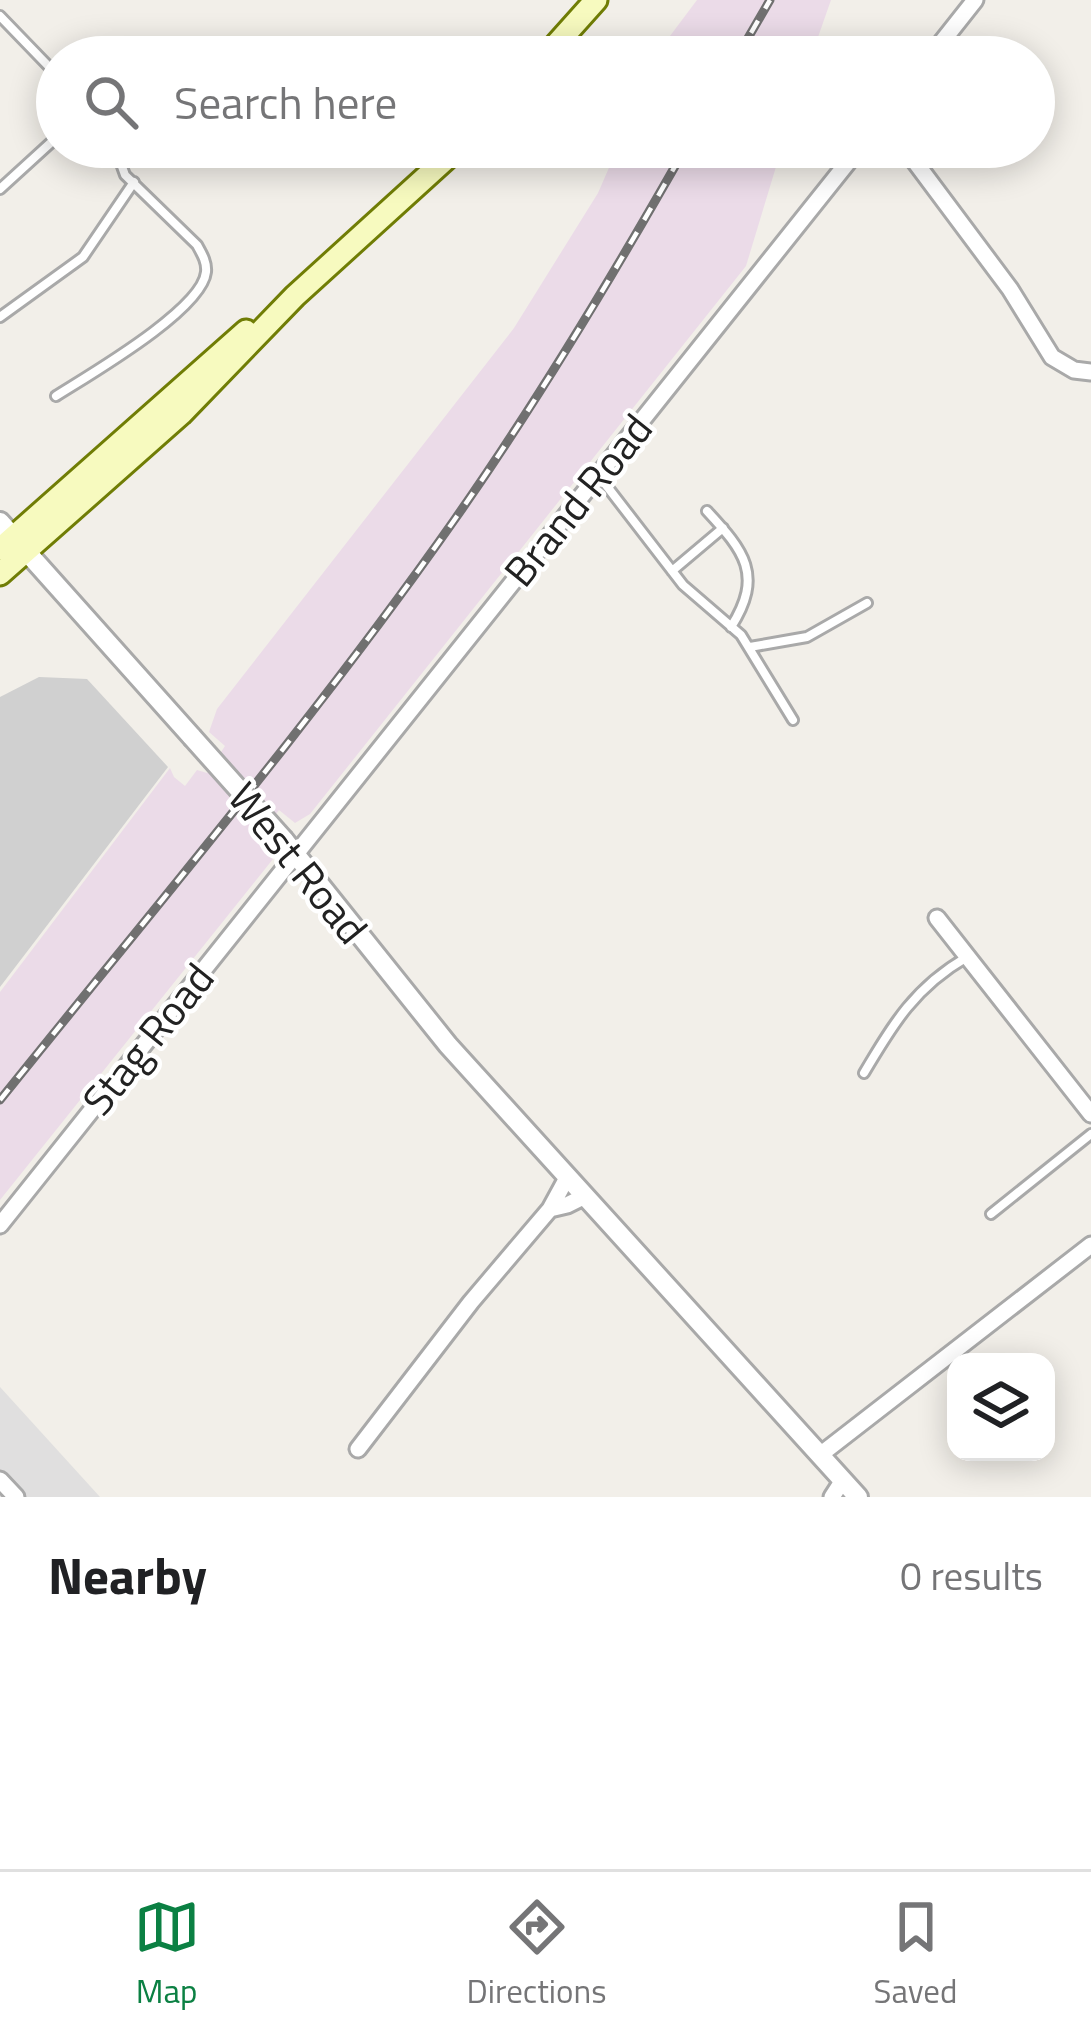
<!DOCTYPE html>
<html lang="en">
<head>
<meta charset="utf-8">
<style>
  body { margin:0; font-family:"Titillium Web",sans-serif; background:#f2f2f2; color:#202124 }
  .controls { position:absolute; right:36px; bottom:36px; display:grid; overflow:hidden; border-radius:24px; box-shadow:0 6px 30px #0003 }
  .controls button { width:108px; height:108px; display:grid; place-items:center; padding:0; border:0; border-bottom:3px solid #e0e0e0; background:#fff; color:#202124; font:60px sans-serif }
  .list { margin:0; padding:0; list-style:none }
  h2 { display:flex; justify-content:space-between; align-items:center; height:156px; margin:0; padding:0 48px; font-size:51px }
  h2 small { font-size:39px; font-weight:400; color:#757577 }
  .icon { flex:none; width:66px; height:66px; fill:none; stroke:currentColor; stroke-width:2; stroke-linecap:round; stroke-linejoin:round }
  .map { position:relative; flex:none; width:1091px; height:1497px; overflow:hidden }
  .search { position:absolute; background:#fff; box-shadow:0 6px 30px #0003; left:36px; right:36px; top:36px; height:132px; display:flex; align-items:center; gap:30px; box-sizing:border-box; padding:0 42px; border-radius:66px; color:#757577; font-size:45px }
  .sheet { height:372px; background:#fff }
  nav { display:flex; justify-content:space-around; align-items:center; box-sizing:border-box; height:168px; border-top:3px solid #e0e0e0; background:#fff; font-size:33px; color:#757577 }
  nav a { display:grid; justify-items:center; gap:6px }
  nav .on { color:#0b8043 }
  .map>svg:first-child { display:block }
  .residential { fill:#e0dfdf }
  .industrial { fill:#ebdbe8 }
  .religious { fill:#d0d0d0 }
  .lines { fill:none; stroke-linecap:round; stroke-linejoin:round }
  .service-casing { stroke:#a9a9a9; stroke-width:14 }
  .minor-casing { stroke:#a9a9a9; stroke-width:21 }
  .tertiary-casing { stroke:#a9a9a9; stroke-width:24 }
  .secondary-casing { stroke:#707d05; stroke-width:27 }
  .service { stroke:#fff; stroke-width:8 }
  .minor { stroke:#fff; stroke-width:15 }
  .tertiary { stroke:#fff; stroke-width:18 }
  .secondary { stroke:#f7fabf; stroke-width:21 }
  .rail-casing { stroke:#707070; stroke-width:9 }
  .rail { stroke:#fff; stroke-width:4.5; stroke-dasharray:14; stroke-linecap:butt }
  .tertiary-bridge-casing { stroke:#a9a9a9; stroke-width:24; stroke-linecap:butt }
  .tertiary-bridge { stroke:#fff; stroke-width:18 }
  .labels { text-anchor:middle; stroke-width:9; stroke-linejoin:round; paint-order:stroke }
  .street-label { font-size:42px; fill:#222; stroke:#fff }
</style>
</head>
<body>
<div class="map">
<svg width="1091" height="1497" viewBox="0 0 1091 1497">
  <rect width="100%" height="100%" fill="#f2efe9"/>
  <!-- residential -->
  <path class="residential" d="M0 1387 100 1497H0Z"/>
  <!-- industrial -->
  <path class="industrial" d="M697 0H831L811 57H659L664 44Z
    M618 147H782L746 266 310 814 295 823 279 810 262 834 273 859 0 1200V992L170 768 174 777 185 786 197 770 207 773 225 746 209 732 217 709 514 328 598 193Z"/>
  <!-- religious -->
  <path class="religious" d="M39 677 87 679 168 767 0 987V697Z"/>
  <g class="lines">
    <!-- service casing -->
    <g class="service-casing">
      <path id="service" d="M0 16 57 75
        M0 189 57 137
        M0 317 83 257 134 182
        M56 396C89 375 202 310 206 272 207 262 202 254 197 245L125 175 115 147
        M599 476 683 585 741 635 793 720
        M707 511C744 551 764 575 731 627
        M672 571 723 528
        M750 647 807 637 867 603
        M864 1073C893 1024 915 987 967 957
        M991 1214 1091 1134"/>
    </g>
    <!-- minor casing -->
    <g class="minor-casing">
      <path id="minor" d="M930 57 975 0
        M904 147 1010 289 1052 357 1074 370 1091 372
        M937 918 1091 1114
        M550 1209 567 1205 585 1196
        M0 1225 860 147
        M358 1449 471 1302 550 1209 568 1176
        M820 1455 1091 1245
        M0 1480 16 1497
        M832 1497 843 1480"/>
    </g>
    <!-- tertiary casing -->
    <g class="tertiary-casing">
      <path id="tertiary" d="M0 522 192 737
        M284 840 448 1045 858 1497"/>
    </g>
    <!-- secondary casing -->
    <g class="secondary-casing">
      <path id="secondary" d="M545 57 596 0
        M0 549 246 331
        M0 574 181 414 295 296 459 147"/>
    </g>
    <!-- service -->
    <use href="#service" class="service"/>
    <!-- minor -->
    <use href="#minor" class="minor"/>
    <!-- tertiary -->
    <use href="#tertiary" class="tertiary"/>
    <!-- secondary -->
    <use href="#secondary" class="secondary"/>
    <!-- rail casing -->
    <g class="rail-casing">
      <path id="rail" d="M737 57 770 0
        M0 1100C154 908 314 720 455 519 539 399 614 274 686 147"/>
    </g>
    <!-- rail -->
    <use href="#rail" class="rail"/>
    <!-- tertiary-bridge casing -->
    <g class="tertiary-bridge-casing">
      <path id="tertiary-bridge" d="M192 737 284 840"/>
    </g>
    <!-- tertiary-bridge -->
    <use href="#tertiary-bridge" class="tertiary-bridge"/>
  </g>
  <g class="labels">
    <!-- street labels -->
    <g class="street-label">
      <text transform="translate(578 500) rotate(-51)" y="15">Brand Road</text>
      <text transform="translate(298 863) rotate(51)" y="15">West Road</text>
      <text transform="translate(148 1039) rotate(-51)" y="15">Stag Road</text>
    </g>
  </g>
</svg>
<div class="controls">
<button><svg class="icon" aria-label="layers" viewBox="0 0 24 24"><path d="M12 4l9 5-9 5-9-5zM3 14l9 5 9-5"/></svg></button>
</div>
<div class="search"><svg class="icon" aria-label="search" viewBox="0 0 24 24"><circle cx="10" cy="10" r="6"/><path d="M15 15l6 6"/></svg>Search here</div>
</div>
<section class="sheet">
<h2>Nearby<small>0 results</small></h2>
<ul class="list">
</ul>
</section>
<nav>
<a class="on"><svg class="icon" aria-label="map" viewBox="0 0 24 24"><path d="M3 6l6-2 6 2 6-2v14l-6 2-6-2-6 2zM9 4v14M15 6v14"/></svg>Map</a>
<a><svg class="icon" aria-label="directions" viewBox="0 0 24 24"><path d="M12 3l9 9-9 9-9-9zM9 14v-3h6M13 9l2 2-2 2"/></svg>Directions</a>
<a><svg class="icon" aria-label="saved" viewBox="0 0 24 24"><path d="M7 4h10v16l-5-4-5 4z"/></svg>Saved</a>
</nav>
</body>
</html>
